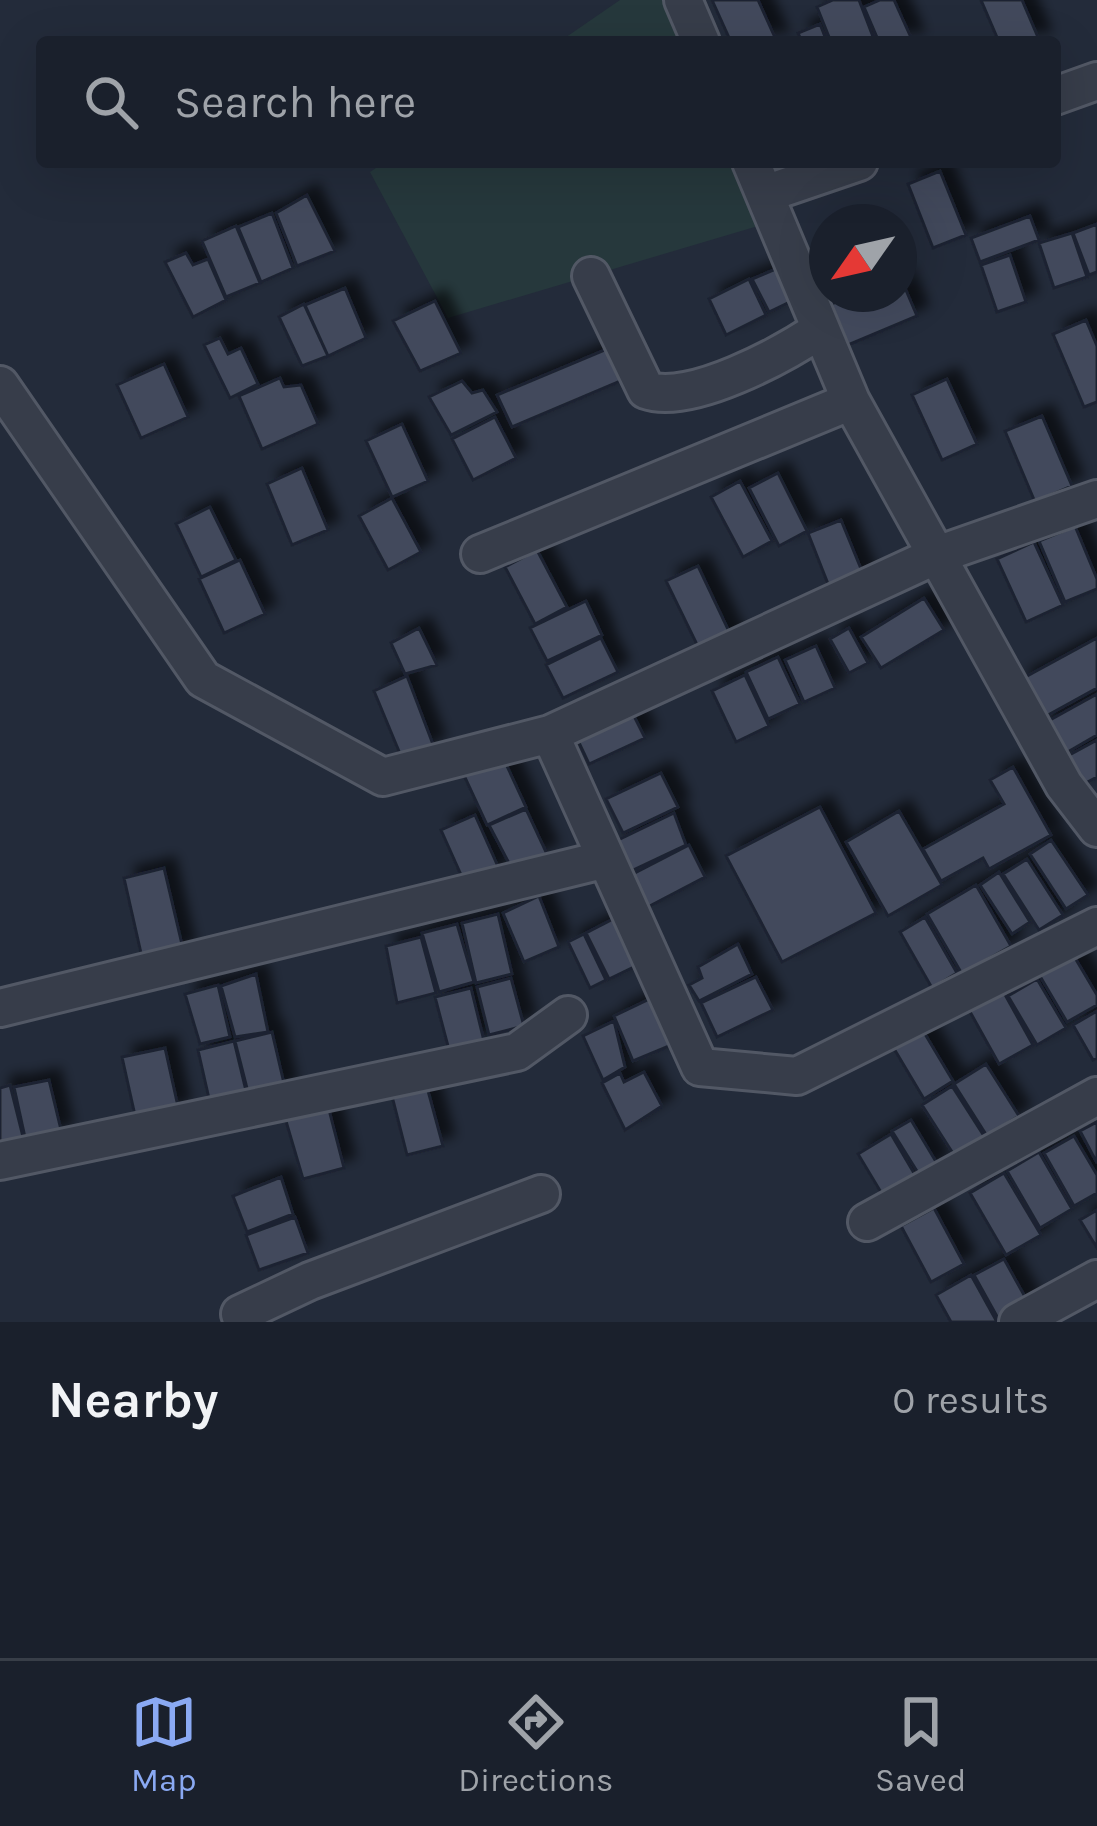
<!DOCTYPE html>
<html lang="en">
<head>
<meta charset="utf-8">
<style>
  body { margin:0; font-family:Karla,sans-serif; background:#232834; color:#f1f3f6 }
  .compass { position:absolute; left:809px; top:204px; width:108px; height:108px; border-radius:50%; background:#1a202c; box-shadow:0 12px 48px #0002; rotate:236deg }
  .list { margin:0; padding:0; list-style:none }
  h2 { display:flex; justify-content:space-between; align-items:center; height:156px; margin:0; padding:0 48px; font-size:51px }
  h2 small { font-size:39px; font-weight:400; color:#9fa3a9 }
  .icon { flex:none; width:66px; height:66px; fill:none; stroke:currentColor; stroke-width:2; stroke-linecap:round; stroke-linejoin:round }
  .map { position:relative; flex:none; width:1097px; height:1322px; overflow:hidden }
  .search { position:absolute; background:#1a202c; box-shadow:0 12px 48px #0002; left:36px; right:36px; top:36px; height:132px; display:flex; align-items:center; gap:30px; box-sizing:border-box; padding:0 42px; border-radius:12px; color:#9fa3a9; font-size:45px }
  .sheet { height:336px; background:#1a202c }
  nav { display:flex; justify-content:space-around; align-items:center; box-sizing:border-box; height:168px; border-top:3px solid #383e48; background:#1a202c; font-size:33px; color:#9fa3a9 }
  nav a { display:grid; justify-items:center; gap:6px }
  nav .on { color:#8aa9f3 }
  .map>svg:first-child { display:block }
  .green { fill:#26383c }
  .building { fill:#424a5b; stroke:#1e2431; stroke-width:3; filter:url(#shadow) }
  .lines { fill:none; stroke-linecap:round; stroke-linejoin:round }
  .minor-casing { stroke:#525865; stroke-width:42 }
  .minor { stroke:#373d4a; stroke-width:36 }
</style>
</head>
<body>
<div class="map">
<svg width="1097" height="1322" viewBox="0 0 1097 1322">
  <defs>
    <filter id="shadow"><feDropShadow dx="11" dy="-11" stdDeviation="6" flood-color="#0009"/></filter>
  </defs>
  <rect width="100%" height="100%" fill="#232b3a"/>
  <!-- green -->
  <path class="green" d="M620 0H662L680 42H559Z
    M385 162H730L758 226 448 318 370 172Z"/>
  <!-- building -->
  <path class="building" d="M712 0H758L777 42H731Z
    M833 0H859L875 42H831L817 7Z
    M880 0H894L913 42H879L864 7Z
    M981 0H1022L1040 42H999Z
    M820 24 827 42H802L798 33Z
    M940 171 966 235 933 248 908 184Z
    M307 195 335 251 297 266 276 213Z
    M272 213 293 268 261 282 238 227Z
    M1030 216 1039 240 980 262 971 238Z
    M1097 224V272L1089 275 1073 233Z
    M236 226 260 283 226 297 202 241Z
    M1072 233 1087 277 1054 288 1039 243Z
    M186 253 193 265 208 259 226 300 193 317 165 262Z
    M1010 255 1026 302 997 312 981 265Z
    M785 265 798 298 769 312 752 279Z
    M900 276 917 316 848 345 831 304 856 294H899Z
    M749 279 766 315 726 335 709 299Z
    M345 288 366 338 328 356 305 305Z
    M435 301 461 353 420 371 393 321Z
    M304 304 328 356 302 366 279 317Z
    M1086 320 1097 346V402L1084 407 1053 334Z
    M220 338 228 354 241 348 258 384 230 398 204 345Z
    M614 346 623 380 512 427 497 395Z
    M164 364 188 417 141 438 117 385Z
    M280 378 284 387 301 385 318 424 262 449 239 396Z
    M947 379 977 444 942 460 912 395Z
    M462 381 472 393 483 390 497 412 451 435 429 397Z
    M1042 416 1072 486 1035 502 1005 431Z
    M495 417 516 458 473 480 452 439Z
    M402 424 428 481 392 497 366 441Z
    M302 468 328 530 292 545 267 484Z
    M778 473 807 531 779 546 749 488Z
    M740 481 772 541 743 557 711 497Z
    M392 498 421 552 388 570 359 516Z
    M210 507 236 560 201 577 176 524Z
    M841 520 866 581 832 594 808 533Z
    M1075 526 1097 579V589L1065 602 1039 541Z
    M1034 542 1063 605 1026 622 997 559Z
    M537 550 567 607 535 624 505 567Z
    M240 560 265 614 224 633 199 579Z
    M698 566 735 644 704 659 666 581Z
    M924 598 944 630 881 668 861 637Z
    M586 601 602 635 547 661 530 628Z
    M419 628 437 665 405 674 391 643Z
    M849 628 868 663 849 673 830 639Z
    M601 638 618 672 563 698 546 665Z
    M1097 638V688L1039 720 1018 681Z
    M816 646 835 688 804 702 785 660Z
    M778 657 800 704 768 719 746 672Z
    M745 675 769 726 736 742 712 691Z
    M407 676 434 747 403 761 374 691Z
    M1097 694V735L1059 757 1041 725Z
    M628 704 645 738 589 764 573 730Z
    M1097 740V777L1078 787 1062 759Z
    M500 751 526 807 487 825 461 769Z
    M1013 767 1051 835 989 869 983 858 941 881 923 849 1004 804 990 780Z
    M661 773 678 807 623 833 606 799Z
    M820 807 876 913 782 962 726 856Z
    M526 809 547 854 512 869 489 825Z
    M899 811 942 885 888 916 846 842Z
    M674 813 686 845 631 871 616 841Z
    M475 815 500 871 466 886 441 830Z
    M1051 840 1088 895 1066 909 1030 854Z
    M689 845 705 877 644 909 629 876Z
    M1027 859 1063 915 1039 930 1003 874Z
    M164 868 184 953 143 962 124 878Z
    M999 872 1030 922 1012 934 980 885Z
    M976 885 1011 946 962 974 927 914Z
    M539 896 559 947 524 962 503 913Z
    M498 914 512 974 476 983 462 923Z
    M619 916 642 963 609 979 586 933Z
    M925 917 957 973 932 988 900 932Z
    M457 924 474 982 439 992 422 933Z
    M584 934 606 980 590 988 568 942Z
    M421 937 436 993 397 1003 386 946Z
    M738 944 752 974 699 1001 689 985 702 978 698 967Z
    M1068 946 1097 995V1005L1067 1022 1034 966Z
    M256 974 268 1032 235 1037 221 986Z
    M756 977 773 1010 717 1037 701 1003Z
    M511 978 524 1026 489 1035 477 987Z
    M1037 979 1066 1028 1037 1045 1008 996Z
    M218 985 230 1037 200 1044 185 994Z
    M471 988 484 1041 449 1050 435 997Z
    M1003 991 1033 1045 999 1064 969 1010Z
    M660 994 674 1044 633 1061 614 1016Z
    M1097 1011V1058L1093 1060 1073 1025Z
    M614 1021 625 1067 603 1080 583 1036Z
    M922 1029 953 1081 924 1099 893 1047Z
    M272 1032 286 1092 250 1100 235 1041Z
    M234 1041 247 1095 210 1103 198 1050Z
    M165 1048 179 1111 136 1120 122 1057Z
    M986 1064 1019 1116 987 1136 954 1084Z
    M644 1072 662 1106 625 1130 602 1083 620 1073 624 1082Z
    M49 1080 62 1134 26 1142 14 1087Z
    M10 1085 24 1141 0 1147V1088Z
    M952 1086 984 1136 954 1155 922 1105Z
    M427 1087 443 1146 407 1155 392 1096Z
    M327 1102 344 1168 303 1179 283 1111Z
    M911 1120 938 1165 920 1176 892 1131Z
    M1097 1122V1163L1080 1131Z
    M891 1134 921 1185 888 1204 858 1154Z
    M1074 1136 1097 1175V1193L1074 1206 1044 1153Z
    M1039 1152 1072 1209 1040 1228 1007 1171Z
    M1004 1173 1041 1235 1006 1255 970 1193Z
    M281 1177 293 1214 247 1232 233 1196Z
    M934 1208 964 1264 931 1282 901 1226Z
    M1097 1210V1248L1080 1220Z
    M295 1217 308 1253 259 1270 246 1235Z
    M1004 1259 1029 1304 999 1320 974 1275Z
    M971 1275 997 1322H951L936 1295Z"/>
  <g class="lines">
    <!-- minor casing -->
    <g class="minor-casing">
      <path id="minor" d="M683 0 701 42
        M1055 96 1097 81
        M751 162 851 401 1064 785 1097 828
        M765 194 859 162
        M591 276 646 390C690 406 784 354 821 329
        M0 385 203 679 383 777 550 734 700 1067 797 1076 1097 926
        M480 554 851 401
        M550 734 937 555 1097 499
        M0 1008 606 859
        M0 1161 517 1052 568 1015
        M867 1222 1097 1096
        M243 1322 240 1314 310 1281 541 1194
        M1018 1322 1097 1279"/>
    </g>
    <!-- minor -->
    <use href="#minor" class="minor"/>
  </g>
</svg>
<svg class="compass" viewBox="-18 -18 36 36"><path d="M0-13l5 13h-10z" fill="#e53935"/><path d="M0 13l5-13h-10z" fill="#9fa3a9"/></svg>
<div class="search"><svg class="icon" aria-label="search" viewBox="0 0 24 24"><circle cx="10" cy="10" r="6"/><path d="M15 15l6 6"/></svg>Search here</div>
</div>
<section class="sheet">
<h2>Nearby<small>0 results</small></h2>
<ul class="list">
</ul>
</section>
<nav>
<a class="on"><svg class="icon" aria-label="map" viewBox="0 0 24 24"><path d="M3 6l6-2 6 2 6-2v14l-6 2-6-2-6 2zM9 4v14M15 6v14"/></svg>Map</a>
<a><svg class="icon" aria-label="directions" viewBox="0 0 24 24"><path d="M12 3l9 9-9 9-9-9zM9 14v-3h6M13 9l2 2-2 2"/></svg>Directions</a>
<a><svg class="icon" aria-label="saved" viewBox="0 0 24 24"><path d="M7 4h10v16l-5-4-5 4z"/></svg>Saved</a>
</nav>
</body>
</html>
